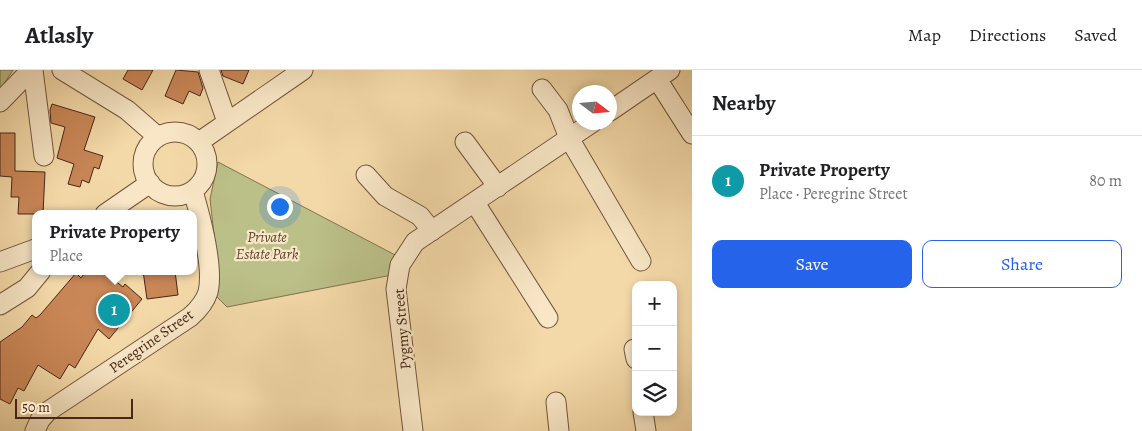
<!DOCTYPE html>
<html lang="en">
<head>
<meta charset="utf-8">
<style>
  body { margin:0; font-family:Alegreya,serif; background:#f6f6f6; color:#202124 }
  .controls { position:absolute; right:15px; bottom:15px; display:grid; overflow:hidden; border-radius:10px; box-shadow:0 2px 8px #0003 }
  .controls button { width:45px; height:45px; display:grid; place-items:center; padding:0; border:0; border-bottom:1px solid #e0e0e0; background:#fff; color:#202124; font:25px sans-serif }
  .compass { position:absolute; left:572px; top:15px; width:45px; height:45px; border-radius:50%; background:#fff; box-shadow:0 2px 8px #0003; rotate:106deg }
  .scale { position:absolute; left:15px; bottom:12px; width:118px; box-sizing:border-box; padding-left:5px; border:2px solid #462718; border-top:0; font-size:14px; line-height:18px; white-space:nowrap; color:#462718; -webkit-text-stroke:4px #f8e6c6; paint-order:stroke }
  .you { position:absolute; left:279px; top:136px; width:18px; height:18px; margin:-12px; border:4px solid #fff; border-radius:50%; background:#1a73e8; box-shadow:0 0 0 8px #1a73e833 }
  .badge { display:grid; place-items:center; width:32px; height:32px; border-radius:50%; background:#2563eb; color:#fff; font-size:16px; font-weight:700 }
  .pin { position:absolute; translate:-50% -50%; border:2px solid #fff; box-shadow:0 1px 5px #0006 }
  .popup { position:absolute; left:32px; top:140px; width:165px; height:65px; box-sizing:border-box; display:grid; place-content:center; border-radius:10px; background:#fff; filter:drop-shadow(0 1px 4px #0005); font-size:16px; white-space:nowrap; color:#757577 }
  .popup b { font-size:19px; color:#202124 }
  .popup::after { content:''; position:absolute; left:50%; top:100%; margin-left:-10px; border:10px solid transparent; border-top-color:#fff }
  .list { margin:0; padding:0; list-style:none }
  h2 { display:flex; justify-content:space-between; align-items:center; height:65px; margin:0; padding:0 20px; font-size:21px }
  h2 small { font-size:16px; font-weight:400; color:#757577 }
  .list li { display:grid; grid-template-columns:32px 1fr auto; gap:15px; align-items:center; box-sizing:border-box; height:90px; padding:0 20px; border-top:1px solid #e0e0e0 }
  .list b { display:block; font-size:19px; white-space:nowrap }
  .list p { margin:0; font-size:16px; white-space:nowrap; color:#757577 }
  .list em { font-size:16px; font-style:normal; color:#757577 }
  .actions { display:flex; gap:10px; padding:15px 20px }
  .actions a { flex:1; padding:11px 0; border:1px solid #2563eb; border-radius:10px; text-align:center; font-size:18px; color:#2563eb }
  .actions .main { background:#2563eb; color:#fff }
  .icon { flex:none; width:28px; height:28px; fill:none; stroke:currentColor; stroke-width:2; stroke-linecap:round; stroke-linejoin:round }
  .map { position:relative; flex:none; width:692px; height:361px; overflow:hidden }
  header { display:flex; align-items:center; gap:30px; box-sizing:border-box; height:70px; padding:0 25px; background:#fff; border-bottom:1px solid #e0e0e0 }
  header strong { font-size:24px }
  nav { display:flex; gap:28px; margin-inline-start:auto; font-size:18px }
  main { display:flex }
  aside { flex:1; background:#fff }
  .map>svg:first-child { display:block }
  .green { fill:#bbbf88; stroke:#807350 }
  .building { fill:#c98656; stroke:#462718 }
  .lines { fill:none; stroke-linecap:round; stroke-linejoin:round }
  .minor-casing { stroke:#72543c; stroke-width:21 }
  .minor { stroke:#f8e6c6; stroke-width:19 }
  .labels { text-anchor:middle; stroke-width:4.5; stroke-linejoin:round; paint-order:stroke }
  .park-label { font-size:15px; font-style:italic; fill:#5d452e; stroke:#f8e6c6 }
  .street-label { font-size:15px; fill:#462718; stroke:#f8e6c6 }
</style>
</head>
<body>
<header>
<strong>Atlasly</strong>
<nav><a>Map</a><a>Directions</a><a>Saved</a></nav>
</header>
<main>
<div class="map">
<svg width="692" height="361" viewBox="0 0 692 361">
  <rect width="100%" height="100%" fill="#f4d9a8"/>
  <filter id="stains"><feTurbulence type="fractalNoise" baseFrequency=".004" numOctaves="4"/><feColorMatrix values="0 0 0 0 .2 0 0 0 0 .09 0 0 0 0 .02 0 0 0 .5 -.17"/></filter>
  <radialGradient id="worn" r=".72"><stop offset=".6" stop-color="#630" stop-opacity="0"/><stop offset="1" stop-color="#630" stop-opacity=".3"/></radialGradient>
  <!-- green -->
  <path class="green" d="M0 0H13L0 20Z
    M218 92 399 187 392 205 227 237 215 225 219 209 210 129Z"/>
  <!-- building -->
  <path class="building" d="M128 0H153L142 20 123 9Z
    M176 0 198 2 203 18 200 26 189 21 183 34 165 26Z
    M221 0H249L243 14 223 6Z
    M52 34 95 47 84 80 103 86 99 99 94 97 89 113 82 110 80 117 68 114 74 94 57 88 65 57 51 53 50 40Z
    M0 63H15V101L45 102 43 144H18L19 127H11L12 107 0 106Z
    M86 201H103L123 217 125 214 142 229 109 269 98 259 75 298 69 294 60 309 38 295 24 321 18 318 10 334 0 329V272L22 257 32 245 36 248 40 245 76 203 81 208Z
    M143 201H175L178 225 147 229Z"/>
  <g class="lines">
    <!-- minor casing -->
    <g class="minor-casing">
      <path id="minor" d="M33 0 44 86
        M62 0 127 40 158 67
        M209 0 227 52
        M657 9 692 64
        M542 19 558 40 569 68 641 191
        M0 32 31 0
        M610 41 670 0
        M143 94a32 32 0 1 1 64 0a32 32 0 1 1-64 0Z
        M199 72 303 0
        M465 72 498 117
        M366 105 385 126 420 146 432 161
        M475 133 548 248
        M105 144 150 113
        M0 192 35 179
        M0 235 27 218 41 201
        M634 279 636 289
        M556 332 559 361
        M643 342 646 361
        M35 361 40 350 47 342 190 247C198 240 205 232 208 222 214 198 200 145 193 121
        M413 361 396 219 400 195 415 172 593 52"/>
    </g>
    <!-- minor -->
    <use href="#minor" class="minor"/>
  </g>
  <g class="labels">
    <!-- park labels -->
    <g class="park-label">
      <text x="267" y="172">Private<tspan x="267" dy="17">Estate Park</tspan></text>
    </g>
    <!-- street labels -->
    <g class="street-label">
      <text transform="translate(402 259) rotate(-95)" y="5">Pygmy Street</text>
      <text transform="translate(151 271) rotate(-35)" y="5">Peregrine Street</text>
    </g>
  </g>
  <rect width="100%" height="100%" filter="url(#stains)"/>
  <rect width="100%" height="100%" fill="url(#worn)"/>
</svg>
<div class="controls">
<button>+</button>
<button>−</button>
<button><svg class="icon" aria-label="layers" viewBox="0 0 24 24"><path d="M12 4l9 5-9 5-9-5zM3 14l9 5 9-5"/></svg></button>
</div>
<svg class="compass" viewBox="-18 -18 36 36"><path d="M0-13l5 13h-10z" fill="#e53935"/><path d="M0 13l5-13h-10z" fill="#757577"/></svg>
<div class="scale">50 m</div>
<div class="you"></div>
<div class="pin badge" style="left:114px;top:240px;background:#0f9aa8">1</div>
<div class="popup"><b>Private Property</b>Place</div>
</div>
<aside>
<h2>Nearby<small></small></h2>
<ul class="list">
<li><span class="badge" style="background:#0f9aa8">1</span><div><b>Private Property</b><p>Place · Peregrine Street</p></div><em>80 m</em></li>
</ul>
<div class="actions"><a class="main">Save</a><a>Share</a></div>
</aside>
</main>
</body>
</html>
